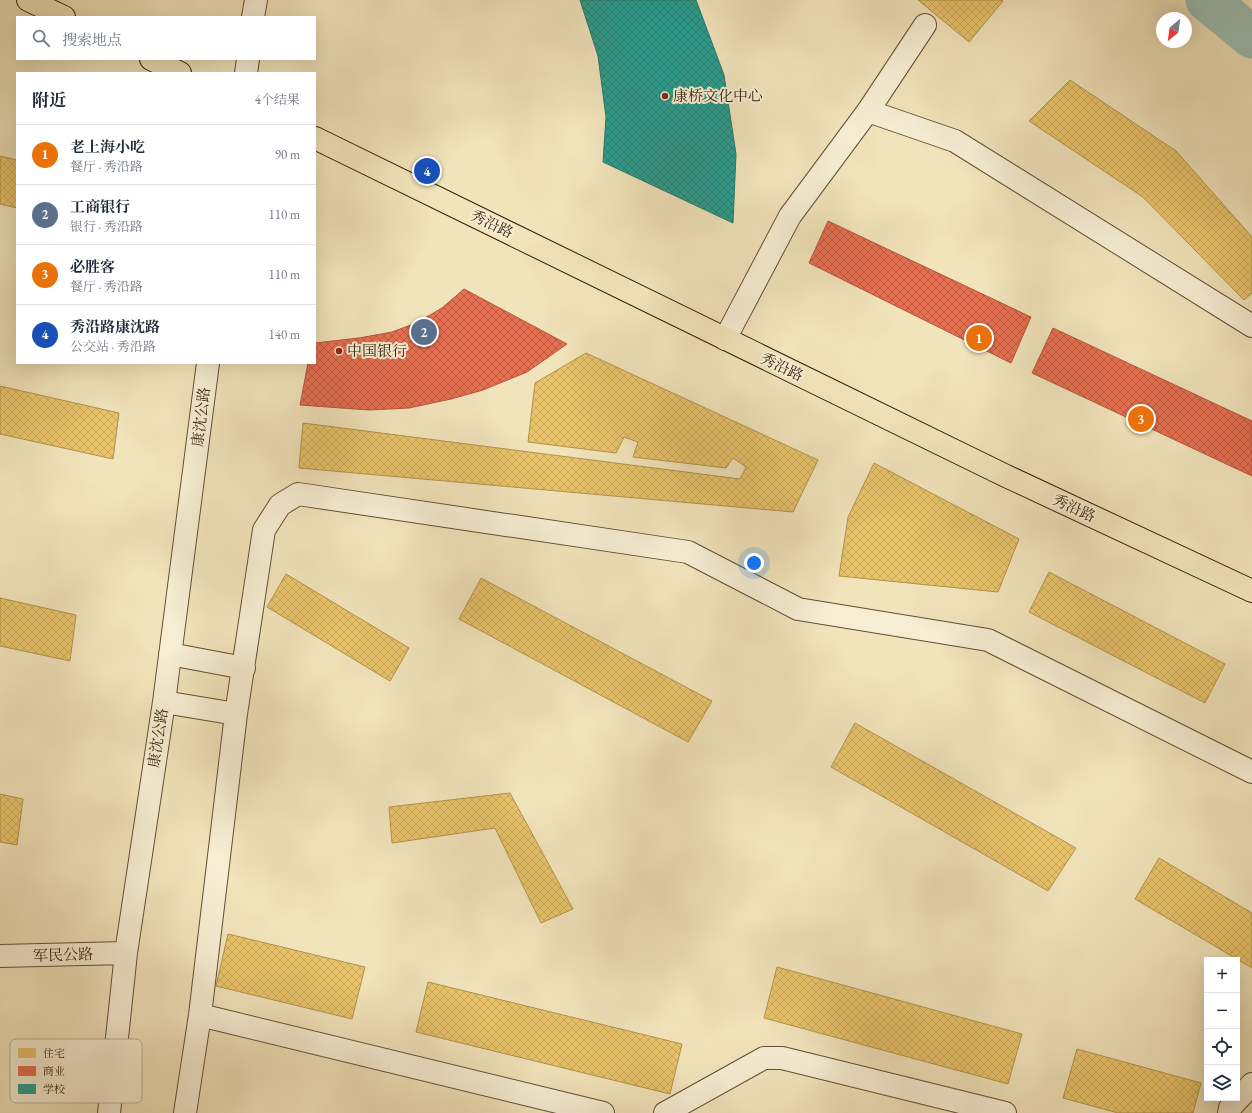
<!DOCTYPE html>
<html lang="zh">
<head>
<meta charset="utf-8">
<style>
  body { margin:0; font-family:"EB Garamond","Noto Serif SC",serif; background:#f2f2f3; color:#1f2937 }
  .controls { position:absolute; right:12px; bottom:12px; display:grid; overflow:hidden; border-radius:0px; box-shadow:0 4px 16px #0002 }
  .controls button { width:36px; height:36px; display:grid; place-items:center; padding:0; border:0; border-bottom:1px solid #e0e1e3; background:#fff; color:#1f2937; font:20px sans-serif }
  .compass { position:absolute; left:1156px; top:12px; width:36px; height:36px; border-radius:50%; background:#fff; box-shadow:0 4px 16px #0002; rotate:209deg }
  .you { position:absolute; left:754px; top:563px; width:14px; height:14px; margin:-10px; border:3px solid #fff; border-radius:50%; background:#1a73e8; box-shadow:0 0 0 6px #1a73e833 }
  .badge { display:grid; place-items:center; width:26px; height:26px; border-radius:50%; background:#db2777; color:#fff; font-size:13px; font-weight:700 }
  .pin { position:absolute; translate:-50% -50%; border:2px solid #fff; box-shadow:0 1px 4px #0006 }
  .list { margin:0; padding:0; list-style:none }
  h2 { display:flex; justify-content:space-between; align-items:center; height:52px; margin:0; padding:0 16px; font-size:17px }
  h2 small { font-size:13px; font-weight:400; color:#747a83 }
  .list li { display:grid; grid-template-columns:26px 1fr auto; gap:12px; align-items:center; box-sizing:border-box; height:60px; padding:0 16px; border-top:1px solid #e0e1e3 }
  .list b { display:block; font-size:15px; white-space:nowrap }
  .list p { margin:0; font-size:13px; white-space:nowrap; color:#747a83 }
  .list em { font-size:13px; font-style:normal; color:#747a83 }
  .icon { flex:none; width:22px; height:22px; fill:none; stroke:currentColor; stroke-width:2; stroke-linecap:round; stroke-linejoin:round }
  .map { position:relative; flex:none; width:1252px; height:1113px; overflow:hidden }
  .search { position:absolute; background:#fff; box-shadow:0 4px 16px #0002; left:16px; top:16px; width:300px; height:44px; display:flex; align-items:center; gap:10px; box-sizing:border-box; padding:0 14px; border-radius:0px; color:#747a83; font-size:15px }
  .panel { position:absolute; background:#fff; box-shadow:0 4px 16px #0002; left:16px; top:72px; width:300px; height:292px; border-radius:0px }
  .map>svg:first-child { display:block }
  .homes { fill:url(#homes-cross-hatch); stroke:#b2924d }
  .shops { fill:url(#shops-cross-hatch); stroke:#b1563b }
  .schools { fill:url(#schools-cross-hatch); stroke:#2d7667 }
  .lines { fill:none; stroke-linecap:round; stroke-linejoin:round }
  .river { stroke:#9bbeb3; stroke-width:43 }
  .minor-casing { stroke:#624e35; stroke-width:24 }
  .major-casing { stroke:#331c09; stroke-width:24 }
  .minor { stroke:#f6edd2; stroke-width:22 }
  .major { stroke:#f1e3ba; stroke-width:22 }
  .poi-dot { fill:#8f2418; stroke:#f6edd2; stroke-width:1.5 }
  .labels { text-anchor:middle; stroke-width:4; stroke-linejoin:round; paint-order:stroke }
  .poi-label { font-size:15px; fill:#331c09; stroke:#f6edd2; text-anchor:start }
  .street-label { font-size:15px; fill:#331c09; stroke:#f6edd2 }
  .key { fill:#f6edd2; stroke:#bcae96; stroke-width:1 }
  .key-label { font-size:11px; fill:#331c09 }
</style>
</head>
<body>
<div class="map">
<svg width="1252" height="1113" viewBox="0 0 1252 1113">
  <defs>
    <pattern id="homes-cross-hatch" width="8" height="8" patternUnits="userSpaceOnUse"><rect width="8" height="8" fill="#e9c46a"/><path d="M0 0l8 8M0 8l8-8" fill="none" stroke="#c8a85b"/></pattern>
    <pattern id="shops-cross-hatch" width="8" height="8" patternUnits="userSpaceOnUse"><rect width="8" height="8" fill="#e76f51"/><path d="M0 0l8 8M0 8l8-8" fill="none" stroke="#bc5a41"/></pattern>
    <pattern id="schools-cross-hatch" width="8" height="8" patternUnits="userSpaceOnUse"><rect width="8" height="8" fill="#2a9d8f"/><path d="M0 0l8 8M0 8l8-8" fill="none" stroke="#257f73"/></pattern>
  </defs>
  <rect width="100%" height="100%" fill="#f1e3ba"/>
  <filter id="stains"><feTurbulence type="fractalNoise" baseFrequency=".005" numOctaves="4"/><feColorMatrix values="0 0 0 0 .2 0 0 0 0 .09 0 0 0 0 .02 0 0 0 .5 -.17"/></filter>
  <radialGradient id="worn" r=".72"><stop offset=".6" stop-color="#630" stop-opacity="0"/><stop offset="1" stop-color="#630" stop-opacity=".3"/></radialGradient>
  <!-- homes -->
  <path class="homes" d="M918 0H1002L1003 1 969 42Z
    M1070 80 1176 151 1252 237V293L1244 300 1143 197 1029 121Z
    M0 156 17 160V208L0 204Z
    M586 353 818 460 793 512 299 468 303 423 740 479 746 467 733 458 726 468 633 457 638 442 624 437 616 453 528 442 535 383Z
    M0 386 119 413 113 459 0 434Z
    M874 463 1019 539 998 592 839 576 848 517Z
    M1049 572 1225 664 1205 703 1029 612Z
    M286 574 409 648 390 681 267 607Z
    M481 578 712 701 688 742 459 619Z
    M0 598 76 615 70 661 0 646Z
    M855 723 1076 848 1048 891 831 767Z
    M510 793 573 909 541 923 495 828 392 843 389 807Z
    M0 794 23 799 17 845 0 842Z
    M1159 858 1252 913V968L1135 899Z
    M228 934 365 967 352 1019 216 986Z
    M777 967 1022 1034 1008 1084 764 1018Z
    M428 982 682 1044 670 1094 416 1032Z
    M1077 1049 1201 1083 1193 1113H1118L1063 1098Z"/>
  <!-- shops -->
  <path class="shops" d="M828 221 1031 317 1011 363 809 263Z
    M464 289 567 344 527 372 483 390 451 399 409 408 369 410 300 405 308 363H315V343L359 338 392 332 416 323 442 308Z
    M1053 328 1252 421V476L1032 373Z"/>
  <!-- schools -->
  <path class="schools" d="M580 0H696L724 75 736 154 733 223 603 162 606 117 598 56Z"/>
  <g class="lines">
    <!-- river -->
    <path class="river" d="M1207 0 1252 37"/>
    <!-- minor casing -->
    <g class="minor-casing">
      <path id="minor" d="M253 17 256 0
        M246 73 248 59
        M868 111 955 141 1252 326
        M725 339 790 216 868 111 925 25
        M170 654 244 668
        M164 702 236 714
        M0 956 126 953
        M200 1015 603 1113
        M109 1113 126 953 164 702 208 363
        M185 1113 200 1015 236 714 264 530 280 505 298 494 688 552 798 609 988 640 1252 772
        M665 1113 764 1058H782L1005 1113
        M1229 1113 1230 1108 1252 1084"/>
    </g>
    <!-- major casing -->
    <g class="major-casing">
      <path id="major" d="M28 0 64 17
        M151 59 180 73
        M315 138 1004 475 1252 591"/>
    </g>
    <!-- minor -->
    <use href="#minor" class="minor"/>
    <!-- major -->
    <use href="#major" class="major"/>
  </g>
  <!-- markers -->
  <g class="poi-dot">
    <circle cx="665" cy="96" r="4"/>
    <circle cx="339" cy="351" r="4"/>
  </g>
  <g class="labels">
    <!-- poi labels -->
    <g class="poi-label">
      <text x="673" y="101">康桥文化中心</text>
      <text x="347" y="356">中国银行</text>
    </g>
    <!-- street labels -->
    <g class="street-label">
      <text transform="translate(492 224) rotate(26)" y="5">秀沿路</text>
      <text transform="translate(782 367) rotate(26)" y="5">秀沿路</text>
      <text transform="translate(201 417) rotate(-83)" y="5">康沈公路</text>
      <text transform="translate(1074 508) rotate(25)" y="5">秀沿路</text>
      <text transform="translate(158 738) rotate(-81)" y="5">康沈公路</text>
      <text transform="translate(63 955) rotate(-2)" y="5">军民公路</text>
    </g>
  </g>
  <!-- legend -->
  <rect x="10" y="1039" width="132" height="64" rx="6" class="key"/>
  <rect x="18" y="1048" width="18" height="10" fill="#e9c46a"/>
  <rect x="18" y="1066" width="18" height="10" fill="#e76f51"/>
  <rect x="18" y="1084" width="18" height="10" fill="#2a9d8f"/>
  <g class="key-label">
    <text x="43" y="1057">住宅</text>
    <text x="43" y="1075">商业</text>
    <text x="43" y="1093">学校</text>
  </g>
  <rect width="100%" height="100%" filter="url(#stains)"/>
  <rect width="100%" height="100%" fill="url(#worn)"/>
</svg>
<div class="controls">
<button>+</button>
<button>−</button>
<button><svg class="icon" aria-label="locate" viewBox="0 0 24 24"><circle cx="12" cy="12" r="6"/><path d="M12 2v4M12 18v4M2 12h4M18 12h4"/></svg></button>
<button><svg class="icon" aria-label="layers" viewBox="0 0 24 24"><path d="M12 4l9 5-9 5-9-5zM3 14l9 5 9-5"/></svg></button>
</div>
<svg class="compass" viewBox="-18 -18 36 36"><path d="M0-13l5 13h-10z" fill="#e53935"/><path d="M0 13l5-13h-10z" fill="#747a83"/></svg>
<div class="you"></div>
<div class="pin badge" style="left:979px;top:338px;background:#e8710a">1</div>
<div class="pin badge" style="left:424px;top:332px;background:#5c6f8a">2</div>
<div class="pin badge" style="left:1141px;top:419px;background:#e8710a">3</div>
<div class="pin badge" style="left:427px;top:171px;background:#1a4fb4">4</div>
<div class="search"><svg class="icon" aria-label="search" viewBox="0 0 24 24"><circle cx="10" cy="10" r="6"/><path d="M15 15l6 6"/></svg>搜索地点</div>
<section class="panel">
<h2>附近<small>4个结果</small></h2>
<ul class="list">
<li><span class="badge" style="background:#e8710a">1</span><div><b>老上海小吃</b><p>餐厅 · 秀沿路</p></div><em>90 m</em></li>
<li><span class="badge" style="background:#5c6f8a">2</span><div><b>工商银行</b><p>银行 · 秀沿路</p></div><em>110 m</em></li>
<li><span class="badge" style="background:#e8710a">3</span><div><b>必胜客</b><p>餐厅 · 秀沿路</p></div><em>110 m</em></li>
<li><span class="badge" style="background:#1a4fb4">4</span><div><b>秀沿路康沈路</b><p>公交站 · 秀沿路</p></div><em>140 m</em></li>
</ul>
</section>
</div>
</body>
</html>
